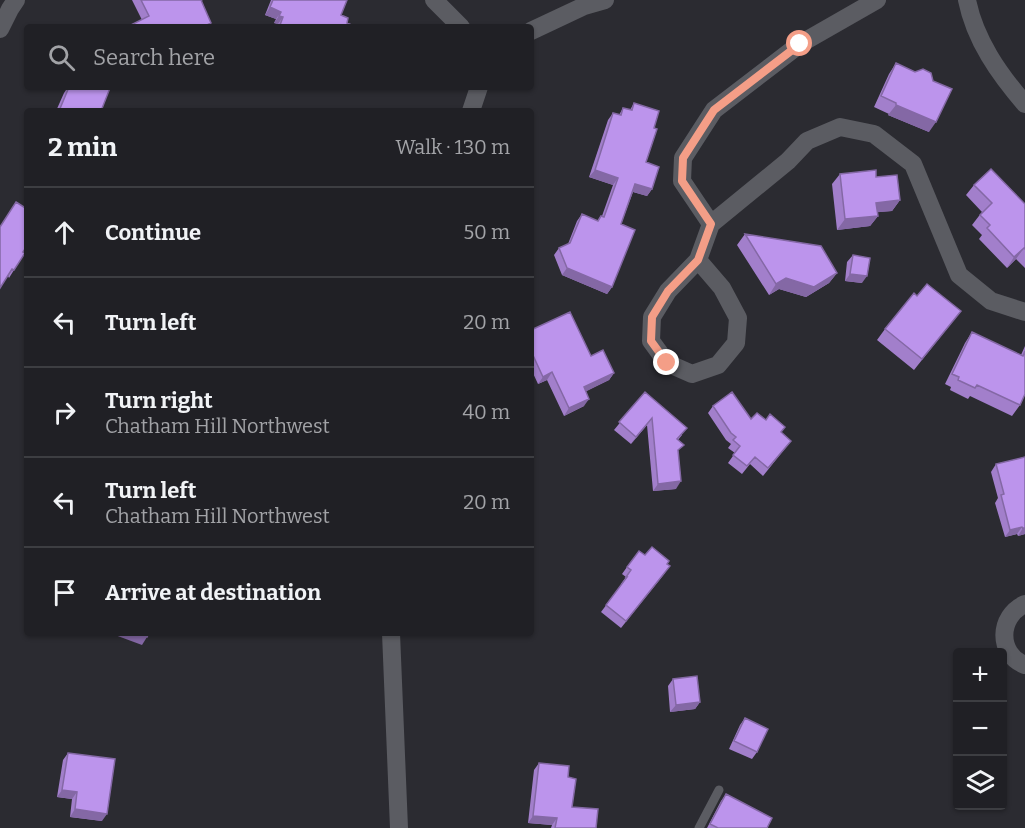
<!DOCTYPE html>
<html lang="en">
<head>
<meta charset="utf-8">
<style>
  body { margin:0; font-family:Bitter,serif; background:#28282d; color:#f1f3f6 }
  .controls { position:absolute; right:18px; bottom:18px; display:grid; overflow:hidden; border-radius:6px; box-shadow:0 2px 4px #0004 }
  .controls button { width:54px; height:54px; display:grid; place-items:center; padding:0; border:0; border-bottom:2px solid #3d3e42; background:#202025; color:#f1f3f6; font:30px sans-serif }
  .stop { position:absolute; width:18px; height:18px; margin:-14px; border:4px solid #f49e87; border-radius:50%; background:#fff }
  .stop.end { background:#f49e87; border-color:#fff; box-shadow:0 2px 6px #0008 }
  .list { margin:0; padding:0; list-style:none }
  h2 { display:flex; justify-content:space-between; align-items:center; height:78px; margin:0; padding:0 24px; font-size:26px }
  h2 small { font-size:20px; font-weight:400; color:#a2a3a7 }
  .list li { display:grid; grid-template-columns:39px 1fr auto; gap:18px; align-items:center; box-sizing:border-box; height:90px; padding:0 24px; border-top:2px solid #3d3e42 }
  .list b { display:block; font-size:22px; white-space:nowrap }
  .list p { margin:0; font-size:20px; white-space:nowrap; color:#a2a3a7 }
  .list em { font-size:20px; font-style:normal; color:#a2a3a7 }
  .icon { flex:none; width:33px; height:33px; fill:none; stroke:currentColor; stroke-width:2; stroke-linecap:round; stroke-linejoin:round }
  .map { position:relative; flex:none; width:1025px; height:828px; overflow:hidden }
  .search { position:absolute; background:#202025; box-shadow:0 2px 4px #0004; left:24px; top:24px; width:510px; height:66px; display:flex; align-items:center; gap:15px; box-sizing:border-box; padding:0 21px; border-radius:6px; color:#a2a3a7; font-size:22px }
  .panel { position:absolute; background:#202025; box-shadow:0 2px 4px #0004; left:24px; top:108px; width:510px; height:528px; border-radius:6px }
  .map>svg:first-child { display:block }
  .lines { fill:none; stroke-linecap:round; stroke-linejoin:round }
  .lane { stroke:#5b5c62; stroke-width:9 }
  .street { stroke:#5b5c62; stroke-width:18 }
  .wall { fill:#a27fcb }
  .shaded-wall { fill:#8468a5 }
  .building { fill:#bc94ec; stroke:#8468a5; stroke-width:1.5 }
  .route { stroke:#f49e87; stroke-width:8 }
</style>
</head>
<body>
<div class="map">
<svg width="1025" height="828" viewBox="0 0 1025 828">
  <rect width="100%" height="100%" fill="#2b2b31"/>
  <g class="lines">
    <!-- lane -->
    <path class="lane" d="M699 828 719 790"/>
    <!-- street -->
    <path class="street" d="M434 0 461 27
      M967 0C975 40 999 74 1025 104
      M0 29 10 9 16 0
      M531 31 584 6 605 0
      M471 111 479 87
      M711 224 682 181 683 158 714 110 800 44 877 0
      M698 260 722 288 738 318 736 343 718 365 692 374 667 363 651 341 652 317 668 291 698 260 711 224 788 161 807 141 840 127 874 134 913 164 959 275 991 301 1025 312
      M1025 604C998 616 997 654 1025 665
      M391 633 399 828"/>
  </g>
  <!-- wall -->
  <path class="wall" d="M132 0H203L201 1 211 23 208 27H127L142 20Z
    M271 0H347L341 15 347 23 354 27H277L278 24 274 23 276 19 265 15Z
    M896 63 933 81 929 132 888 115 889 114 874 107 889 74Z
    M68 87 101 111H56L64 93Z
    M634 103 654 128 646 162 652 189 647 196 633 192 621 224 612 287 607 294 562 275 554 255 559 248 568 244 577 221 582 214 597 221 601 216H602L613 185 589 177 608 120 613 113 619 115 623 108 630 110Z
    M840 174 876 177 900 200 892 211 878 212V216L870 226 837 230 832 184Z
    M974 185 1025 204V268L1016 259 1007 268 979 239 982 235 972 225 982 212 966 195Z
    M745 234 837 273 829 283 806 297 779 289 769 295 737 245Z
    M23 252 14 270 9 278 8 276Z
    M853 255 862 283 845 281 847 262Z
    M917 296 961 311 914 370 877 340 885 329Z
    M531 330 591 356 614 373 609 380 586 391 584 406 564 416 547 380 538 384 531 369Z
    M972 332 1021 355 1025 346V394L1020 405 1012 416 970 396 968 399 950 390 951 387 945 384 965 343Z
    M645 392 682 435 678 440V452L676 489 653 491 647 425 631 444 614 430Z
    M713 406 751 419 781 432 791 441 763 476 750 464 742 474 728 463 735 453 728 448 731 444 726 440 708 413Z
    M996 464 1025 534 1018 536 1017 534 1005 537 995 503 998 498 991 472Z
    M645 555 667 564 665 573 621 628 601 612 622 584H621L626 577 622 574 627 567Z
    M673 679 700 702 695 709 670 712 668 686Z
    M745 718 757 752 752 759 729 749 740 725Z
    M68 753 102 821 70 817 72 799 57 797 63 760Z
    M539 763 568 777 572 807 596 828H551L552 825 528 823 534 770Z
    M726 794 767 828H707L721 801Z"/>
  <!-- shaded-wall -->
  <path class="shaded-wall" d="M270 7 281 12 276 19 265 15Z
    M279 16 283 17 278 24 274 23Z
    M896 105 936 122 929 132 888 115Z
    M595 170 618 178 613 185 589 177Z
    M635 184 652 189 647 196 630 191Z
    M900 200 892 211 869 213 876 203Z
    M878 216 870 226 837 230 845 219Z
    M1024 248 1016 259 1007 268 1014 257Z
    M567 268 612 287 607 294 562 275Z
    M837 273 829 283 806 297 779 289 769 295 776 284 786 278Z
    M850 274 867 276 862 283 845 281Z
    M552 372 547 380 538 384 543 377Z
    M614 373 609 380 579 395 584 387Z
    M589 399 584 406 564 416 569 408Z
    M652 418 647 425 631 444 636 437Z
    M681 481 676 489 653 491 658 484Z
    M1022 527 1017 534 1005 537 1010 530Z
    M1023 528H1025V534L1018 536Z
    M117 633H136L147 637 142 645 115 635Z
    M700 702 695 709 670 712 676 705Z
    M62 790 77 792 72 799 57 797Z
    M75 809 107 814 102 821 70 817Z
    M533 816 557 818 552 825 528 823Z"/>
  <!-- building -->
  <path class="building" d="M141 0H201L211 23 203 27H127L149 16Z
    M273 0H347L341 15 348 18 347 23 354 26V27H284V26L280 25 283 17 279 16 281 12 270 7Z
    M896 63 915 72 923 69 931 73 933 81 952 89 936 122 896 105V103L881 96Z
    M69 87H109L110 88 101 111H59Z
    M634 103 659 111 654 128 657 129 646 162 659 167 652 189 635 184 621 224 635 230 612 287 567 268 559 248 570 243 582 214 598 221 601 216 604 217 618 178 595 170 613 113 621 115 623 108 632 110Z
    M991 169 1025 204V249L1024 248 1014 257 987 228 990 225 980 215 992 203 974 185Z
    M876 170V177L897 175 900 200 876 203 878 216 845 219 840 174Z
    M16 202 27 209V246L23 252 25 253 14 270 12 269 0 288V227Z
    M745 234 821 246 837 273 814 287 786 278 776 284Z
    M853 255 870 258 867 276 850 274Z
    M927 284 961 311 922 359 885 329 914 293 917 296Z
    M570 312 591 356 603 350 614 373 584 387 589 399 569 408 552 372 543 377 531 351V330Z
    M972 332 1023 356 1025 351V394L1020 405 977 385 975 388 958 380 959 377 952 374Z
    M645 392 687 428 677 439 684 445 678 450 681 481 658 484 652 418 636 437 619 422Z
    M732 392 751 419 757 413 766 420 770 414 785 427 781 432 791 441 768 468 755 457 747 466 733 455 740 446 733 440 736 437 731 433 713 406Z
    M1025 457V528H1023L1022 527 1010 530 1001 495 1004 494 996 464Z
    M652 547 669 561 667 564 670 566 626 621 606 605 627 577H626L631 570 627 567 639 551 645 555Z
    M136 633H149L147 637Z
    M697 676 700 702 676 705 673 679Z
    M745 718 768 729 757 752 734 741Z
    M68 753 115 759 107 814 75 809 77 792 62 790Z
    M539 763 569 766 568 777 576 779 572 807 598 809 596 828H555L557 818 533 816Z
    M726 794 772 818 767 828H718L710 824Z"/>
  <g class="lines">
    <!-- route -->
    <path class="route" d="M667 363 651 341 652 317 668 291 698 260 711 224 682 181 683 158 714 110 800 44"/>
  </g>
</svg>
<div class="controls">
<button>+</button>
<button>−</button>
<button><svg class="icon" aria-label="layers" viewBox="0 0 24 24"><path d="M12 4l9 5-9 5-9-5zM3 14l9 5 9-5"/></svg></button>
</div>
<div class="stop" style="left:800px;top:44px"></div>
<div class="stop end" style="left:667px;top:363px"></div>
<div class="search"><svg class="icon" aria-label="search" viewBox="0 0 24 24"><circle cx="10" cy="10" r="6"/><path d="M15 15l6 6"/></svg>Search here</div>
<section class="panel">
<h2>2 min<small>Walk · 130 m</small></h2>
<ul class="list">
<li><svg class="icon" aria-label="ahead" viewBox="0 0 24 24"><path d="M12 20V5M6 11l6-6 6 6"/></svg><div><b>Continue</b></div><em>50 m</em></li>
<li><svg class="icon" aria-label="left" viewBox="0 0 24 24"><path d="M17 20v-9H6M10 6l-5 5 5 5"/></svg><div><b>Turn left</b></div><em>20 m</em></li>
<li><svg class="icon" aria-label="right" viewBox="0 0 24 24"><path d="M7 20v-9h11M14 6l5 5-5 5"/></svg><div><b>Turn right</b><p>Chatham Hill Northwest</p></div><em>40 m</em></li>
<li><svg class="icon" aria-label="left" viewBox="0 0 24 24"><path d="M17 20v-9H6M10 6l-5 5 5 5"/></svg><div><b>Turn left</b><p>Chatham Hill Northwest</p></div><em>20 m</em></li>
<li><svg class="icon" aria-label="arrive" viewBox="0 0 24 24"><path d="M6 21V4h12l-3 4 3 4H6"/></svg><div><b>Arrive at destination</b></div></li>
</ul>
</section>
</div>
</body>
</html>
